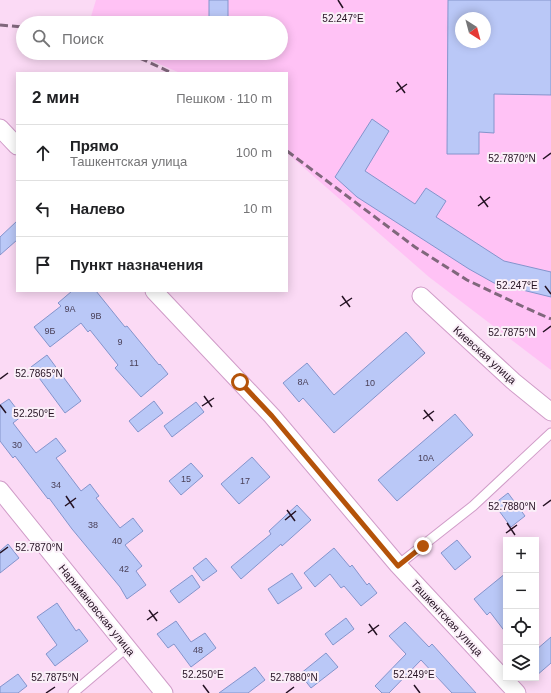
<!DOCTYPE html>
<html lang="ru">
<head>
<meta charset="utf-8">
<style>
  body { margin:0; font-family:Arial,sans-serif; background:#f6f6f6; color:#202124 }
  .controls { position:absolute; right:12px; bottom:12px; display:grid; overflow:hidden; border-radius:0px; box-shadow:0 2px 10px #0003 }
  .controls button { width:36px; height:36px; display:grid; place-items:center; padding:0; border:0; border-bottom:1px solid #e0e0e0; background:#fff; color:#202124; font:20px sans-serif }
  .compass { position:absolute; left:455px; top:12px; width:36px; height:36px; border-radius:50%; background:#fff; box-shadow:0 2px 10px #0003; rotate:144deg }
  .stop { position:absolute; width:12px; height:12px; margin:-9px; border:3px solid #b45309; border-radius:50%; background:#fff }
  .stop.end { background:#b45309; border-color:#fff; box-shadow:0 1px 4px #0008 }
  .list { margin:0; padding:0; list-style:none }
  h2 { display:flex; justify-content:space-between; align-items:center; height:52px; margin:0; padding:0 16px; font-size:17px }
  h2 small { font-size:13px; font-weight:400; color:#757577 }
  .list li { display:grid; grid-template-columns:26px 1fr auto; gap:12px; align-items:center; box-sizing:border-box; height:56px; padding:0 16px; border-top:1px solid #e0e0e0 }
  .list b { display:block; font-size:15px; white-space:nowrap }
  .list p { margin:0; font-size:13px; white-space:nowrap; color:#757577 }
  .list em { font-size:13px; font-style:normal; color:#757577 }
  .icon { flex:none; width:22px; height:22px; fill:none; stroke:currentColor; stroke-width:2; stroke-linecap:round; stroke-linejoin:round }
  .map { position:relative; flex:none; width:551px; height:693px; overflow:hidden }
  .search { position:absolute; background:#fff; box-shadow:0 2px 10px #0003; left:16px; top:16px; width:272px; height:44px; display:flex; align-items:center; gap:10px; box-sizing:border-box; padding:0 14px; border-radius:22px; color:#757577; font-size:15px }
  .panel { position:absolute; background:#fff; box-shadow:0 2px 10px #0003; left:16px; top:72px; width:272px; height:220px; border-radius:0px }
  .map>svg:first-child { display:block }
  .built { fill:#ffc2f5; fill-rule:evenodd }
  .building { fill:#bac8f7; stroke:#8494cc; fill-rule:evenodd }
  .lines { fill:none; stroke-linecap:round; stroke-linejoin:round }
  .lane-casing { stroke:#d09cc8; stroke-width:11 }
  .street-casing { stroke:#d09cc8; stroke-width:19 }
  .lane { stroke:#fff; stroke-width:9 }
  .street { stroke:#fff; stroke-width:17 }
  .rail { stroke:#80677c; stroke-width:3; stroke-dasharray:8 4; stroke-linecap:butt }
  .route { stroke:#b45309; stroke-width:5 }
  .ticks { fill:none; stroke:#251223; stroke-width:1.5 }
  .labels { text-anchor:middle; stroke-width:4; stroke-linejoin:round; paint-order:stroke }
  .number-label { font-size:9px; fill:#4a4058 }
  .street-label { font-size:11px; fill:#251223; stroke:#faeff8 }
  .ticks-label { font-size:10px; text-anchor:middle; fill:#251223; stroke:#faeff8; stroke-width:4; stroke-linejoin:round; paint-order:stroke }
</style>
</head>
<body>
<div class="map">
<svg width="551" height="693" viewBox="0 0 551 693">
  <rect width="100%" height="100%" fill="#fbdaf5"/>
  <!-- built -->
  <path class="built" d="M96 0H551V370L429 277 287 153V73H180L134 53H281V23H89ZM461 18H485V42H461Z"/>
  <!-- building -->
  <path class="building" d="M209 0H228V23H209Z
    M448 0H551V95L494 94V133L479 132V154H447ZM461 18H485V42H461Z
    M372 119 389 131 365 171 415 204 426 188 446 201 436 217 504 261 551 272V297L494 283 469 269 357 197 335 177Z
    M17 221V240L0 255V237Z
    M72 291H96L125 327 127 326 159 365 160 364 168 374 141 397 115 368 118 365 90 330 88 332 81 323 50 347 34 327 61 306 58 303Z
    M406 332 425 353 334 433 303 398 299 402 283 383 307 363 334 395Z
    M47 355 81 401 65 413 31 367Z
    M9 399 22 416 13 423 36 453 56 438 66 451 56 458 81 491 90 484 99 496 96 498 120 528 133 518 143 531 125 545 142 566 136 571 146 585 127 599 120 587 72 529 49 498 48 499 15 456 13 458 0 441V405Z
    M154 401 163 413 138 432 129 421Z
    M196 402 204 412 172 437 164 426Z
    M455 414 473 435 397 501 378 480Z
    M252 457 270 477 239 504 221 484Z
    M191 463 203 476 181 495 169 481Z
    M508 493 525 516 511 527 494 504Z
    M297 505 311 520 282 546 281 544 241 579 231 567 271 534 269 531Z
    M457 540 471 557 455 570 441 553Z
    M8 544 19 558 0 573V551Z
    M334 548 350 567 352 565 367 585 369 583 377 593 361 606 344 586 341 588 330 574 315 587 304 573Z
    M206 558 217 571 203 581 193 568Z
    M292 573 302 588 278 604 268 589Z
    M506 573V633L490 612 487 615 474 599Z
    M192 575 200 587 179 603 170 591Z
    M57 603 76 631 79 629 88 641 55 666 46 654 57 645 37 617Z
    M346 618 354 629 333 645 325 634Z
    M176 621 191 642 205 633 216 648 191 667 174 644 168 648 157 634Z
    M405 622 429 647 432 644 476 693H452L421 660 389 693H382L375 686 406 654 389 636Z
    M551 637V663L536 676V650Z
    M326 653 338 667 311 688 300 674Z
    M255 667 265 680 248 693H219Z
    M18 674 27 686 18 693H0V687Z"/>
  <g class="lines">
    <!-- lane casing -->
    <g class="lane-casing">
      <path id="lane" d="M398 565 473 506 551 433
        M73 693 127 647"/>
    </g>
    <!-- street casing -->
    <g class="street-casing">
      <path id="street" d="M0 128 17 146
        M154 291 272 416 398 565 517 693
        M421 296 513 381 551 412
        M0 490 164 693"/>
    </g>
    <!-- lane -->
    <use href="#lane" class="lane"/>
    <!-- street -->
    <use href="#street" class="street"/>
    <!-- rail -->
    <path class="rail" d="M0 25 23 27
      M129 53 172 73
      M287 151 415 247 467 280 526 308 551 319"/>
  </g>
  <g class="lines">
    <!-- route -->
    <path class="route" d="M240 382 272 416 398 566 423 546"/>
  </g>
  <!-- ticks -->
  <path class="ticks" d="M338 0 343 8M397 82 405 93M396 92 407 84M543 159 551 153M480 196 488 207M478 206 490 197M545 286 551 294M342 296 350 307M340 306 352 298M543 332 551 326M0 379 8 373M204 396 212 407M0 405 6 413M202 406 214 398M424 410 433 421M423 419 434 411M66 496 74 508M65 506 76 498M543 506 551 500M287 510 295 521M285 520 296 511M507 523 515 535M506 533 517 525M0 553 8 547M149 610 157 621M147 620 158 612M369 624 377 635M368 633 379 625M203 685 209 693M414 685 420 693M46 693 55 687M286 693 294 687"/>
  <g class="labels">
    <!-- number labels -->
    <g class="number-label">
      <text x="70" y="312">9А</text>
      <text x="96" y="319">9В</text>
      <text x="50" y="334">9Б</text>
      <text x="120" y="345">9</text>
      <text x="134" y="366">11</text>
      <text x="303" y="385">8А</text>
      <text x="370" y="386">10</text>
      <text x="17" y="448">30</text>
      <text x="426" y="461">10А</text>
      <text x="186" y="482">15</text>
      <text x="245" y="484">17</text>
      <text x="56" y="488">34</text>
      <text x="93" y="528">38</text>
      <text x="117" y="544">40</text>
      <text x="124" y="572">42</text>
      <text x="198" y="653">48</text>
    </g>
    <!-- street labels -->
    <g class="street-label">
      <text transform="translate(485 355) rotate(42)" y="4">Киевская улица</text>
      <text transform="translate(97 610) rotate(51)" y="4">Наримановская улица</text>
      <text transform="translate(447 618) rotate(47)" y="4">Ташкентская улица</text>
    </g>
  </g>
  <g class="ticks-label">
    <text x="343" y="22">52.247°E</text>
    <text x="512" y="162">52.7870°N</text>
    <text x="517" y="289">52.247°E</text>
    <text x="512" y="336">52.7875°N</text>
    <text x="39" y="377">52.7865°N</text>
    <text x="34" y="417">52.250°E</text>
    <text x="512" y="510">52.7880°N</text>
    <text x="39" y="551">52.7870°N</text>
    <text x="203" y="678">52.250°E</text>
    <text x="414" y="678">52.249°E</text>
    <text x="55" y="681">52.7875°N</text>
    <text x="294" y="681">52.7880°N</text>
  </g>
</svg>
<div class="controls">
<button>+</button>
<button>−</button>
<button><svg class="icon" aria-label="locate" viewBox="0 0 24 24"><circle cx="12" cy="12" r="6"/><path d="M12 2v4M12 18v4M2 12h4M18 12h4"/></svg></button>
<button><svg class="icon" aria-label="layers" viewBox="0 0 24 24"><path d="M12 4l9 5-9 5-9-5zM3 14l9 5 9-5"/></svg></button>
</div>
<svg class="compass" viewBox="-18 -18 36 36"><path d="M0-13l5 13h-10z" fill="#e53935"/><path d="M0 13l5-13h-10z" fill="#757577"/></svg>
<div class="stop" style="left:240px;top:382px"></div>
<div class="stop end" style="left:423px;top:546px"></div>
<div class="search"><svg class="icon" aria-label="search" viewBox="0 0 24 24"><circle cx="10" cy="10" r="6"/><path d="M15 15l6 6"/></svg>Поиск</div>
<section class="panel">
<h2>2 мин<small>Пешком · 110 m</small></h2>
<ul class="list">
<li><svg class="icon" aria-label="ahead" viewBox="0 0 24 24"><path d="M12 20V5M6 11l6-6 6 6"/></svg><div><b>Прямо</b><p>Ташкентская улица</p></div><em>100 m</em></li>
<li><svg class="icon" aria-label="left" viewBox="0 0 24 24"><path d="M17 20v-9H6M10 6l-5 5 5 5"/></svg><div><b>Налево</b></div><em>10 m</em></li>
<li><svg class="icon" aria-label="arrive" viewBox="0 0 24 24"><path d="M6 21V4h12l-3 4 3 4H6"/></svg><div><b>Пункт назначения</b></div></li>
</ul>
</section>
</div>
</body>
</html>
